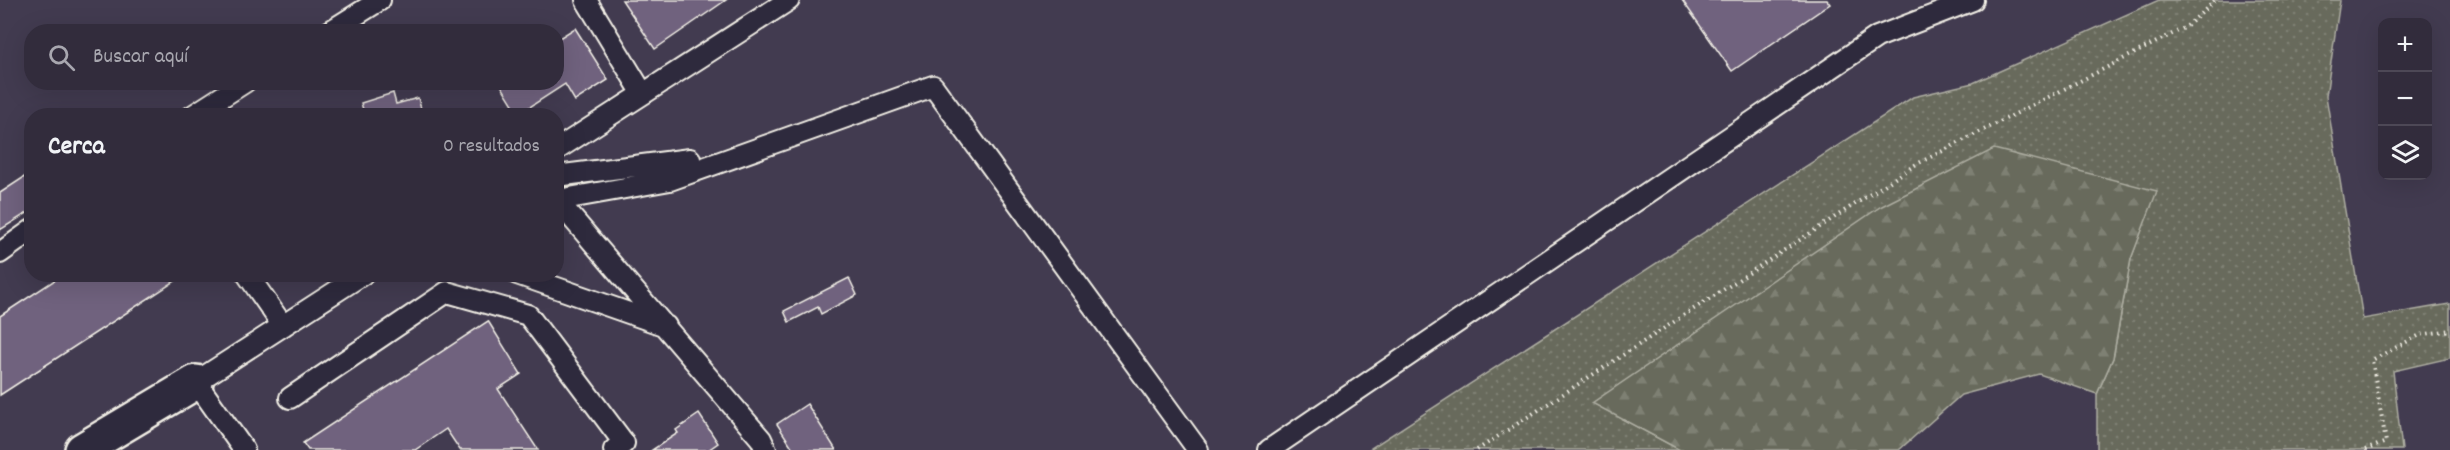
<!DOCTYPE html>
<html lang="es">
<head>
<meta charset="utf-8">
<style>
  body { margin:0; font-family:Dekko,sans-serif; background:#3a3443; color:#f1f3f6 }
  .controls { position:absolute; right:18px; top:18px; display:grid; overflow:hidden; border-radius:12px; box-shadow:0 6px 24px #0002 }
  .controls button { width:54px; height:54px; display:grid; place-items:center; padding:0; border:0; border-bottom:2px solid #4d4856; background:#322c3c; color:#f1f3f6; font:30px sans-serif }
  .list { margin:0; padding:0; list-style:none }
  h2 { display:flex; justify-content:space-between; align-items:center; height:78px; margin:0; padding:0 24px; font-size:26px }
  h2 small { font-size:20px; font-weight:400; color:#a8a7af }
  .icon { flex:none; width:33px; height:33px; fill:none; stroke:currentColor; stroke-width:2; stroke-linecap:round; stroke-linejoin:round }
  .map { position:relative; flex:none; width:2450px; height:450px; overflow:hidden }
  .search { position:absolute; background:#322c3c; box-shadow:0 6px 24px #0002; left:24px; top:24px; width:540px; height:66px; display:flex; align-items:center; gap:15px; box-sizing:border-box; padding:0 21px; border-radius:24px; color:#a8a7af; font-size:22px }
  .panel { position:absolute; background:#322c3c; box-shadow:0 6px 24px #0002; left:24px; top:108px; width:540px; height:174px; border-radius:24px }
  .map>svg:first-child { display:block }
  .grass { fill:url(#grass-dots); stroke:#aeaea2; stroke-width:1.5 }
  .forest { fill:url(#forest-firs); stroke:#aeaea2; stroke-width:1.5 }
  .building { fill:#70627e; stroke:#f4f1e8; stroke-width:1.5 }
  .lines { fill:none; stroke-linecap:round; stroke-linejoin:round }
  .lane-casing { stroke:#f4f1e8; stroke-width:24 }
  .street-casing { stroke:#f4f1e8; stroke-width:38 }
  .path { stroke:#f4f1e8; stroke-width:4; stroke-dasharray:1.5 4.5; stroke-linecap:butt }
  .lane { stroke:#2f2a3d; stroke-width:20 }
  .street { stroke:#2f2a3d; stroke-width:33 }
</style>
</head>
<body>
<div class="map">
<svg width="2450" height="450" viewBox="0 0 2450 450">
  <defs>
    <pattern id="grass-dots" width="8" height="8" patternUnits="userSpaceOnUse" patternTransform="scale(1.5)"><rect width="8" height="8" fill="#686a5c"/><path d="M2 2h.1M6 6h.1" fill="none" stroke="#7e8073" stroke-width="1.8" stroke-linecap="round"/></pattern>
    <pattern id="forest-firs" width="22" height="20" patternUnits="userSpaceOnUse" patternTransform="scale(1.5)"><rect width="22" height="20" fill="#686a5c"/><path d="M5 1l3.5 6h-7zM16 11l3.5 6h-7z" fill="#7e8073"/></pattern>
  </defs>
  <rect width="100%" height="100%" fill="#423b50"/>
  <filter id="ink" filterUnits="userSpaceOnUse"><feTurbulence type="fractalNoise" baseFrequency=".0167" numOctaves="2"/><feDisplacementMap in="SourceGraphic" scale="12" xChannelSelector="R" yChannelSelector="G"/><feConvolveMatrix kernelMatrix="1 2 1 2 8 2 1 2 1" color-interpolation-filters="sRGB"/></filter>
  <g filter="url(#ink)">
    <!-- grass -->
    <path class="grass" d="M2159 0H2340L2326 96 2363 319 2450 304V358L2393 371 2402 450H2097V394L2113 358 2131 259 2156 191 1593 403 1680 450H1368L1913 97 1973 83Z"/>
    <!-- forest -->
    <path class="forest" d="M1994 149 2157 191 2131 259 2113 358 2097 394 2039 374 1961 395 1899 450H1680L1592 403 1880 207Z"/>
    <!-- building -->
    <path class="building" d="M622 0H726L655 49Z
      M1682 0H1827L1830 4 1732 71Z
      M575 28 608 80 575 101 565 84 519 114 499 82H556V40Z
      M393 93 396 104 418 98 423 116H365L361 103Z
      M32 172V210L0 230V193Z
      M64 274H186L0 395V316Z
      M849 278 857 295 821 314 818 307 789 322 784 311Z
      M488 321 521 374 498 389 538 450H460L446 429 415 450H308L303 443Z
      M807 404 836 450H794L777 424Z
      M699 414 718 443 708 450H652L678 433 676 430Z"/>
    <g class="lines">
      <!-- lane casing -->
      <g class="lane-casing">
        <path id="lane" d="M586 0 643 94
          M329 32 380 0
          M192 116 245 82
          M556 150 789 0
          M556 176 690 159
          M556 199 761 439 766 450
          M558 200 670 180 933 86 1198 450
          M0 253 32 230
          M247 274 283 326
          M517 274 666 326
          M290 398 447 292 528 315 624 443 614 450
          M244 450 196 382 363 274
          M1269 450 1877 37 1973 0"/>
      </g>
      <!-- street casing -->
      <g class="street-casing">
        <path id="street" d="M82 450 196 382"/>
      </g>
      <!-- path -->
      <path class="path" d="M1477 450 1915 165 2186 27 2216 0
        M2365 450 2386 442 2372 360 2420 335 2450 330"/>
      <!-- lane -->
      <use href="#lane" class="lane"/>
      <!-- street -->
      <use href="#street" class="street"/>
    </g>
  </g>
</svg>
<div class="controls">
<button>+</button>
<button>−</button>
<button><svg class="icon" aria-label="layers" viewBox="0 0 24 24"><path d="M12 4l9 5-9 5-9-5zM3 14l9 5 9-5"/></svg></button>
</div>
<div class="search"><svg class="icon" aria-label="search" viewBox="0 0 24 24"><circle cx="10" cy="10" r="6"/><path d="M15 15l6 6"/></svg>Buscar aquí</div>
<section class="panel">
<h2>Cerca<small>0 resultados</small></h2>
<ul class="list">
</ul>
</section>
</div>
</body>
</html>
